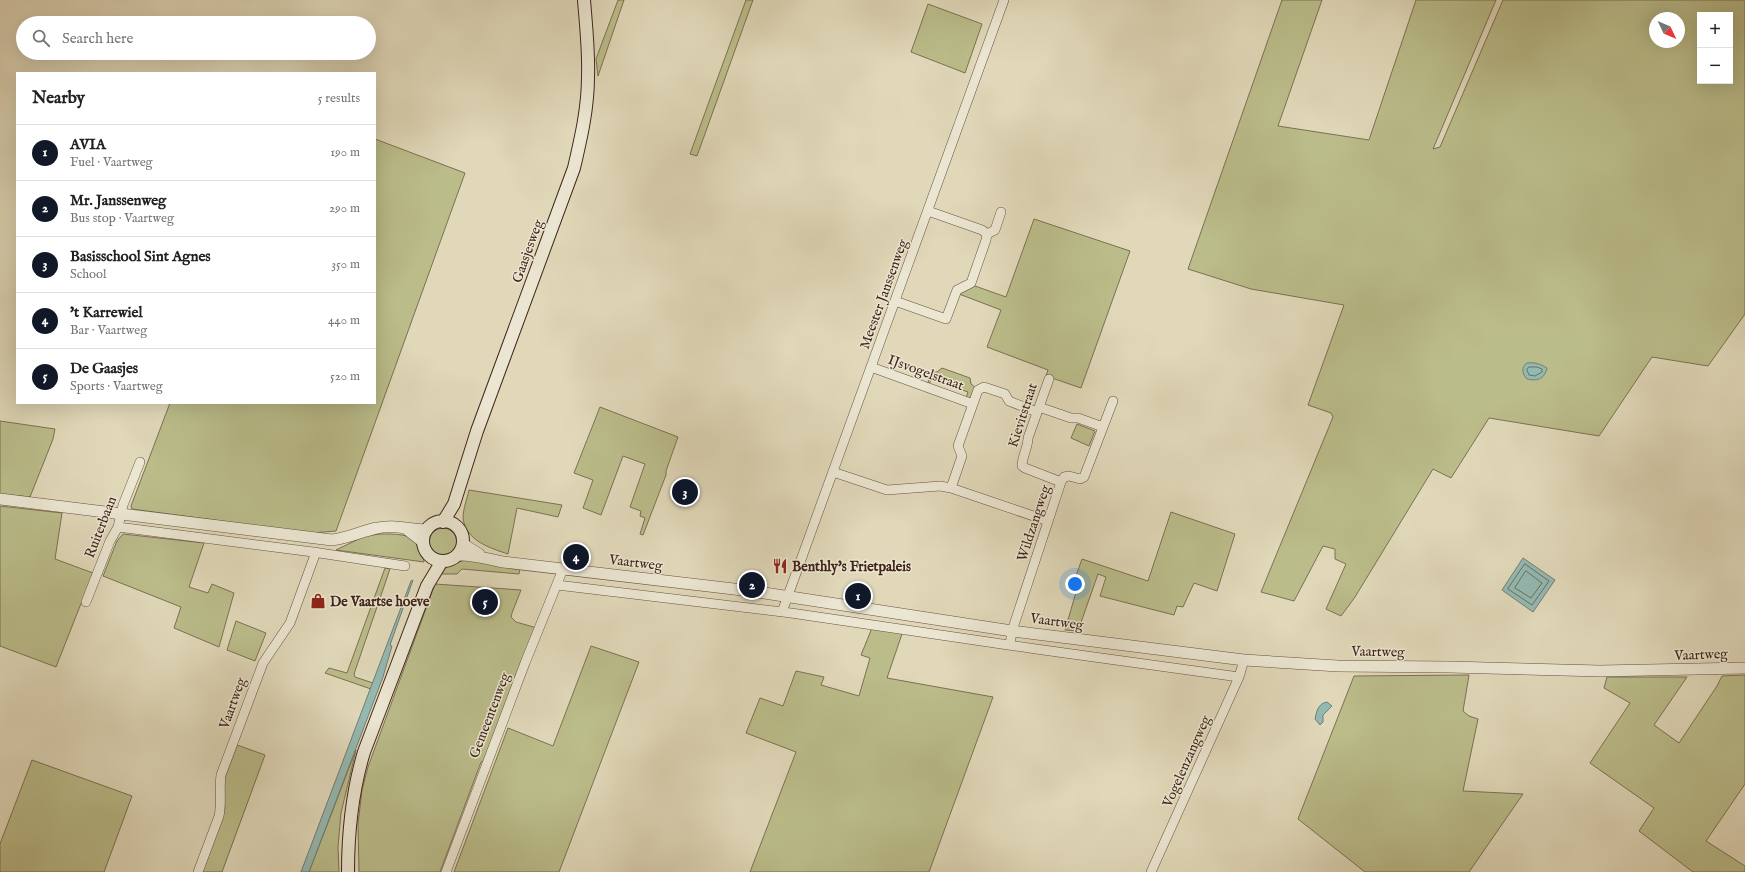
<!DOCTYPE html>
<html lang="en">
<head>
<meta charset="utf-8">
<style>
  body { margin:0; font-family:"IM FELL English",serif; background:#f6f6f6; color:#202124 }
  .controls { position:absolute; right:12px; top:12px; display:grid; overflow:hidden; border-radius:0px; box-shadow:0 4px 16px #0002 }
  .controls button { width:36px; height:36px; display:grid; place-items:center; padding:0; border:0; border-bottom:1px solid #e0e0e0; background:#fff; color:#202124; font:20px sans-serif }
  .compass { position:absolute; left:1649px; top:12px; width:36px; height:36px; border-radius:50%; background:#fff; box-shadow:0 4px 16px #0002; rotate:134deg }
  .you { position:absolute; left:1075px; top:584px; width:14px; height:14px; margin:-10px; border:3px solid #fff; border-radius:50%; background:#1a73e8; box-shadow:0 0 0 6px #1a73e833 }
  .badge { display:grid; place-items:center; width:26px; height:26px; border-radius:50%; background:#111827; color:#fff; font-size:13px; font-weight:700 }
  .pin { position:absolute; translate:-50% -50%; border:2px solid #fff; box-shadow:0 1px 4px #0006 }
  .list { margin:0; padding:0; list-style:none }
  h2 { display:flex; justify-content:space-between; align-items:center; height:52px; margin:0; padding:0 16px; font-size:17px }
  h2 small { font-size:13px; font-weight:400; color:#757577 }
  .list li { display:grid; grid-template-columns:26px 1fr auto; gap:12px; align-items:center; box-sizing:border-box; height:56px; padding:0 16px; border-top:1px solid #e0e0e0 }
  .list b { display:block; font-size:15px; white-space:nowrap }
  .list p { margin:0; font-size:13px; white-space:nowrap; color:#757577 }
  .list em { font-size:13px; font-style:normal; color:#757577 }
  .icon { flex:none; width:22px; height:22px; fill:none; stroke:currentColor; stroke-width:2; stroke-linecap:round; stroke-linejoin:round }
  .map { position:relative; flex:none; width:1745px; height:872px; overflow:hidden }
  .search { position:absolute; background:#fff; box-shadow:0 4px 16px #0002; left:16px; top:16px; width:360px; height:44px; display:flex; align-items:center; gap:10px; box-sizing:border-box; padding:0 14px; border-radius:22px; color:#757577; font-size:15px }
  .panel { position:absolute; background:#fff; box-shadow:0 4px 16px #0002; left:16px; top:72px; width:360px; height:332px; border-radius:0px }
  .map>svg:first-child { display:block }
  .green { fill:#babc8a; stroke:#7d7052; fill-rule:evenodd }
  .water { fill:#94b9b1; stroke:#727d75 }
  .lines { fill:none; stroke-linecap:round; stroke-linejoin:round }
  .shore { stroke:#6a6e66; stroke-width:1 }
  .minor-casing { stroke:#685142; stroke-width:10 }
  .tertiary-casing { stroke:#685142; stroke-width:12 }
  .secondary-casing { stroke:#40241a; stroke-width:14 }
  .minor { stroke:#ebe6d2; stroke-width:9 }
  .tertiary { stroke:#ebe6d2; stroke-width:11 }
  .secondary { stroke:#ebe6d2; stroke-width:12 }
  .labels { text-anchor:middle; stroke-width:3; stroke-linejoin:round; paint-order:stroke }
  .street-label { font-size:14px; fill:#40241a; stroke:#ebe6d2 }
  .poi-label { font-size:14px; font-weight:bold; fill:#40241a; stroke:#ebe6d2; text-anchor:start }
</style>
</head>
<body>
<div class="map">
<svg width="1745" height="872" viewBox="0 0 1745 872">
  <rect width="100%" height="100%" fill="#e0d8b9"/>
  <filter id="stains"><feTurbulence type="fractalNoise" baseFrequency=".005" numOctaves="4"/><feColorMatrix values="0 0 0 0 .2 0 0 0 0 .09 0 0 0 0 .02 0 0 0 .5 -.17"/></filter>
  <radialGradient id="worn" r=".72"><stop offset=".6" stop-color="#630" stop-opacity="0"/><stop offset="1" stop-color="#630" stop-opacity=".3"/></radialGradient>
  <!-- green -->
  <path class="green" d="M618 0H624L598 76 596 59Z
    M746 0H753L697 156 690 154Z
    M1282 0H1322L1278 126 1369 140 1416 0H1496L1433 149 1440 147 1503 0H1745V314L1708 366 1652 357 1599 436 1489 418 1451 478 1433 469 1355 597 1341 616 1326 609 1346 564 1335 559V549L1323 546 1294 601 1261 592 1333 417 1331 413 1308 405 1344 305 1251 289 1188 269ZM1700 15H1730V81H1700ZM1655 18H1679V42H1655Z
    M928 4 982 24 965 73 911 52Z
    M375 139 465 173 336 531 311 533 132 509 131 506 170 403H375Z
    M1034 219 1130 251 1081 388 1046 376 1048 370 987 347 1001 310 959 294 975 286 1006 297Z
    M942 368 970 378 971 384 976 388 971 398H966L968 392 931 379 929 385H927L931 373 937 372Z
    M600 407 678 437 666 471V475L643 535 640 534 645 518 640 516 641 511 630 507 645 464 623 456 601 515 583 508 593 480 574 473Z
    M0 421 55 429 53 439 30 497 0 494Z
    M1077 424 1095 431 1089 446 1071 438Z
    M469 490 562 505 558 517 517 508 508 554C490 548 466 541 463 518 463 509 467 499 469 490Z
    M0 506 62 513 55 559 93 573 56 667 0 646Z
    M1171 512 1235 534 1217 591 1194 583 1183 607 1177 606 1174 615 1100 596 1106 577 1098 574 1078 631 1065 630 1077 589 1072 587 1073 584 1082 559 1148 581Z
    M429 542a14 14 0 1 1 28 0a14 14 0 1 1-28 0Z
    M123 534 204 543 189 587 208 593 212 584 234 593 219 647 174 628 181 607 103 576 117 541Z
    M380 534C392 534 411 533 419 544 422 548 423 556 424 562L336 550 365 536Z
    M473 559 520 568 519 574 462 569 457 574H440C447 563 461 561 473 559Z
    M385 568 390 569 354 674 355 677 373 683 371 689 325 673 329 668 347 673Z
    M435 584 521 590 512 613 511 617 516 622 537 628 487 759 481 762 440 872H359L358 824 362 790 368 767Z
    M236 621 266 633 255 661 227 650Z
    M872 628 903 631 887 678 993 697 929 872H750L796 752 746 733 760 698 783 706 796 671 824 677 821 685 859 696 870 658 861 655Z
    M591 646 639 662 559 872H454L508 728 553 746Z
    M1469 675 1463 711 1469 716 1478 719 1463 791 1523 794 1469 872H1365L1298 819 1354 676Z
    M1745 675V784L1706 841 1745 866V872H1693L1639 831 1654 808 1590 763 1630 703 1604 688 1607 677H1687L1654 725 1679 743 1717 686 1722 676Z
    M237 745 265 755 222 872H201L225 809 223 783Z
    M356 750 341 813 338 847 339 872H309Z
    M32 760 132 796 104 872H0V844Z"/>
  <!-- water -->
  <path class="water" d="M1527 363C1535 362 1540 364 1547 368 1544 380 1537 381 1527 379 1522 374 1521 367 1527 363Z
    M1523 558 1555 580 1533 612 1502 590Z
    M413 580 390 645 392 646 383 677 309 872H301L411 581Z
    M1327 702 1332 706 1323 715V722L1320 725 1315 719C1317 710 1318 704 1327 702Z"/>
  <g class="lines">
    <!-- shore -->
    <path class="shore" d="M1529 367H1537L1542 369V372L1535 376 1529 375 1527 370Z
      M1525 564 1549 581 1532 605 1508 589Z
      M1526 571 1542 583 1531 598 1515 588Z"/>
    <!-- minor casing -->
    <g class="minor-casing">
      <path id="minor" d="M987 234 995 230 1001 212
        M895 301 946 319 957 290 971 283 986 240 987 234 982 230 928 211
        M871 367 973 404
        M1049 379 1028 438C1028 448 1022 456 1022 466L1025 468 1061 482
        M1039 407 1071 418H1078L1103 427
        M833 472 887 490 940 486 951 488 1048 521
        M951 488 962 456 958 446 978 390 984 387 1005 394 1009 401 1037 412
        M118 527 313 552 405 566
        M557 585 791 613 1036 649 1239 677
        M86 602 110 541 118 527 123 505 140 462
        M782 612 1004 0
        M1010 645 1012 631 1061 482 1064 477 1069 476 1080 479 1084 477 1113 401
        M198 872 219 816C222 803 219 789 221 775L263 663 290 623 316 552
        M446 872 525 663 563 569
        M1151 872 1239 677 1244 660"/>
    </g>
    <!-- tertiary casing -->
    <g class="tertiary-casing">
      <path id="tertiary" d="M0 499 332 540C349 538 362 531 377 528 394 524 410 530 427 530
        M405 528 423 542
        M463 544 479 554
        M457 555C473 554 488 559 503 562L751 591 1012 631 1244 660 1338 666 1449 667 1600 671 1745 668"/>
    </g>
    <!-- secondary casing -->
    <g class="secondary-casing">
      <path id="secondary" d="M423 541a20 20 0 1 1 40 0a20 20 0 1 1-40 0Z
        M443 522 454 504 477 431 574 168C581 138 588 108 588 77 589 51 586 26 584 0
        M348 872C348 831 352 792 364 752L427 586 442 561"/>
    </g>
    <!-- minor -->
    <use href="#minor" class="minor"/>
    <!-- tertiary -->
    <use href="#tertiary" class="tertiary"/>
    <!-- secondary -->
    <use href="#secondary" class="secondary"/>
  </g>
  <!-- icons -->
  <defs>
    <g id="restaurant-bare" transform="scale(1.2)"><path d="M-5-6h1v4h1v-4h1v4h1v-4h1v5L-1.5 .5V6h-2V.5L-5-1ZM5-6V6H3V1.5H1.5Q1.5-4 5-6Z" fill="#8f2418" stroke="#ebe6d2" stroke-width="2.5" paint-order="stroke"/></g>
    <g id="shop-bare" transform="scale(1.2)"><path d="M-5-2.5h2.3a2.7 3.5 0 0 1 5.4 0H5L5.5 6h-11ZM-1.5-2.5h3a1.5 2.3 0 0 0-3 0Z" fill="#8f2418" stroke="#ebe6d2" stroke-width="2.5" paint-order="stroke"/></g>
  </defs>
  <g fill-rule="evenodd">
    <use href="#restaurant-bare" x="780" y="566"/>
    <use href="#shop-bare" x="318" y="601"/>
  </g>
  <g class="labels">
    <!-- street labels -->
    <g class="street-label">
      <text transform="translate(527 251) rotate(-70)" y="5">Gaasjesweg</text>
      <text transform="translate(883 294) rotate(-70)" y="5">Meester Janssenweg</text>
      <text transform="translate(926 372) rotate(20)" y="5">IJsvogelstraat</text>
      <text transform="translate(1022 415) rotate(-72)" y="5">Kievitstraat</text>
      <text transform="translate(1033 523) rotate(-72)" y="5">Wildzangweg</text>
      <text transform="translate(100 527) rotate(-69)" y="5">Ruiterbaan</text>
      <text transform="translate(636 562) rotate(7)" y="5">Vaartweg</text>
      <text transform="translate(1057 621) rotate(8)" y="5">Vaartweg</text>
      <text transform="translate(1378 651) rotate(1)" y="5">Vaartweg</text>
      <text transform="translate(1701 654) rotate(-2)" y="5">Vaartweg</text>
      <text transform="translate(232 703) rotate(-70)" y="5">Vaartweg</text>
      <text transform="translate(489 715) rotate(-69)" y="5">Gemeentenweg</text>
      <text transform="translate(1186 761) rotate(-66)" y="5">Vogelenzangweg</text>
    </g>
    <!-- poi labels -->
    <g class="poi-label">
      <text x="792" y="571">Benthly's Frietpaleis</text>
      <text x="330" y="606">De Vaartse hoeve</text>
    </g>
  </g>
  <rect width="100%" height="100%" filter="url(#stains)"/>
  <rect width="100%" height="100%" fill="url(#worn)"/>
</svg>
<div class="controls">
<button>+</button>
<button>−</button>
</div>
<svg class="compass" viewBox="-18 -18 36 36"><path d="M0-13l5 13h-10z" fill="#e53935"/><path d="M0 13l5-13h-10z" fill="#757577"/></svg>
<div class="you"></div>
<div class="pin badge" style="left:858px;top:596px">1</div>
<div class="pin badge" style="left:752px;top:585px">2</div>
<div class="pin badge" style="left:685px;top:492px">3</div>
<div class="pin badge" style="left:576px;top:557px">4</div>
<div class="pin badge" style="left:485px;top:602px">5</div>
<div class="search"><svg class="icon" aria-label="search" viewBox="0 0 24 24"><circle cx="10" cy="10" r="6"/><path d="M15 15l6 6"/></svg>Search here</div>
<section class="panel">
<h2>Nearby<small>5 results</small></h2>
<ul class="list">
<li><span class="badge">1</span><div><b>AVIA</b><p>Fuel · Vaartweg</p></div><em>190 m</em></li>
<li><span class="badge">2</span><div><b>Mr. Janssenweg</b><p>Bus stop · Vaartweg</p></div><em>290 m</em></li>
<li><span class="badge">3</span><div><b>Basisschool Sint Agnes</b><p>School</p></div><em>350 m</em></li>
<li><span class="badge">4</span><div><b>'t Karrewiel</b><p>Bar · Vaartweg</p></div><em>440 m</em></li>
<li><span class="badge">5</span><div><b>De Gaasjes</b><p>Sports · Vaartweg</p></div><em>520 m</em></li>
</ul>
</section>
</div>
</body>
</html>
